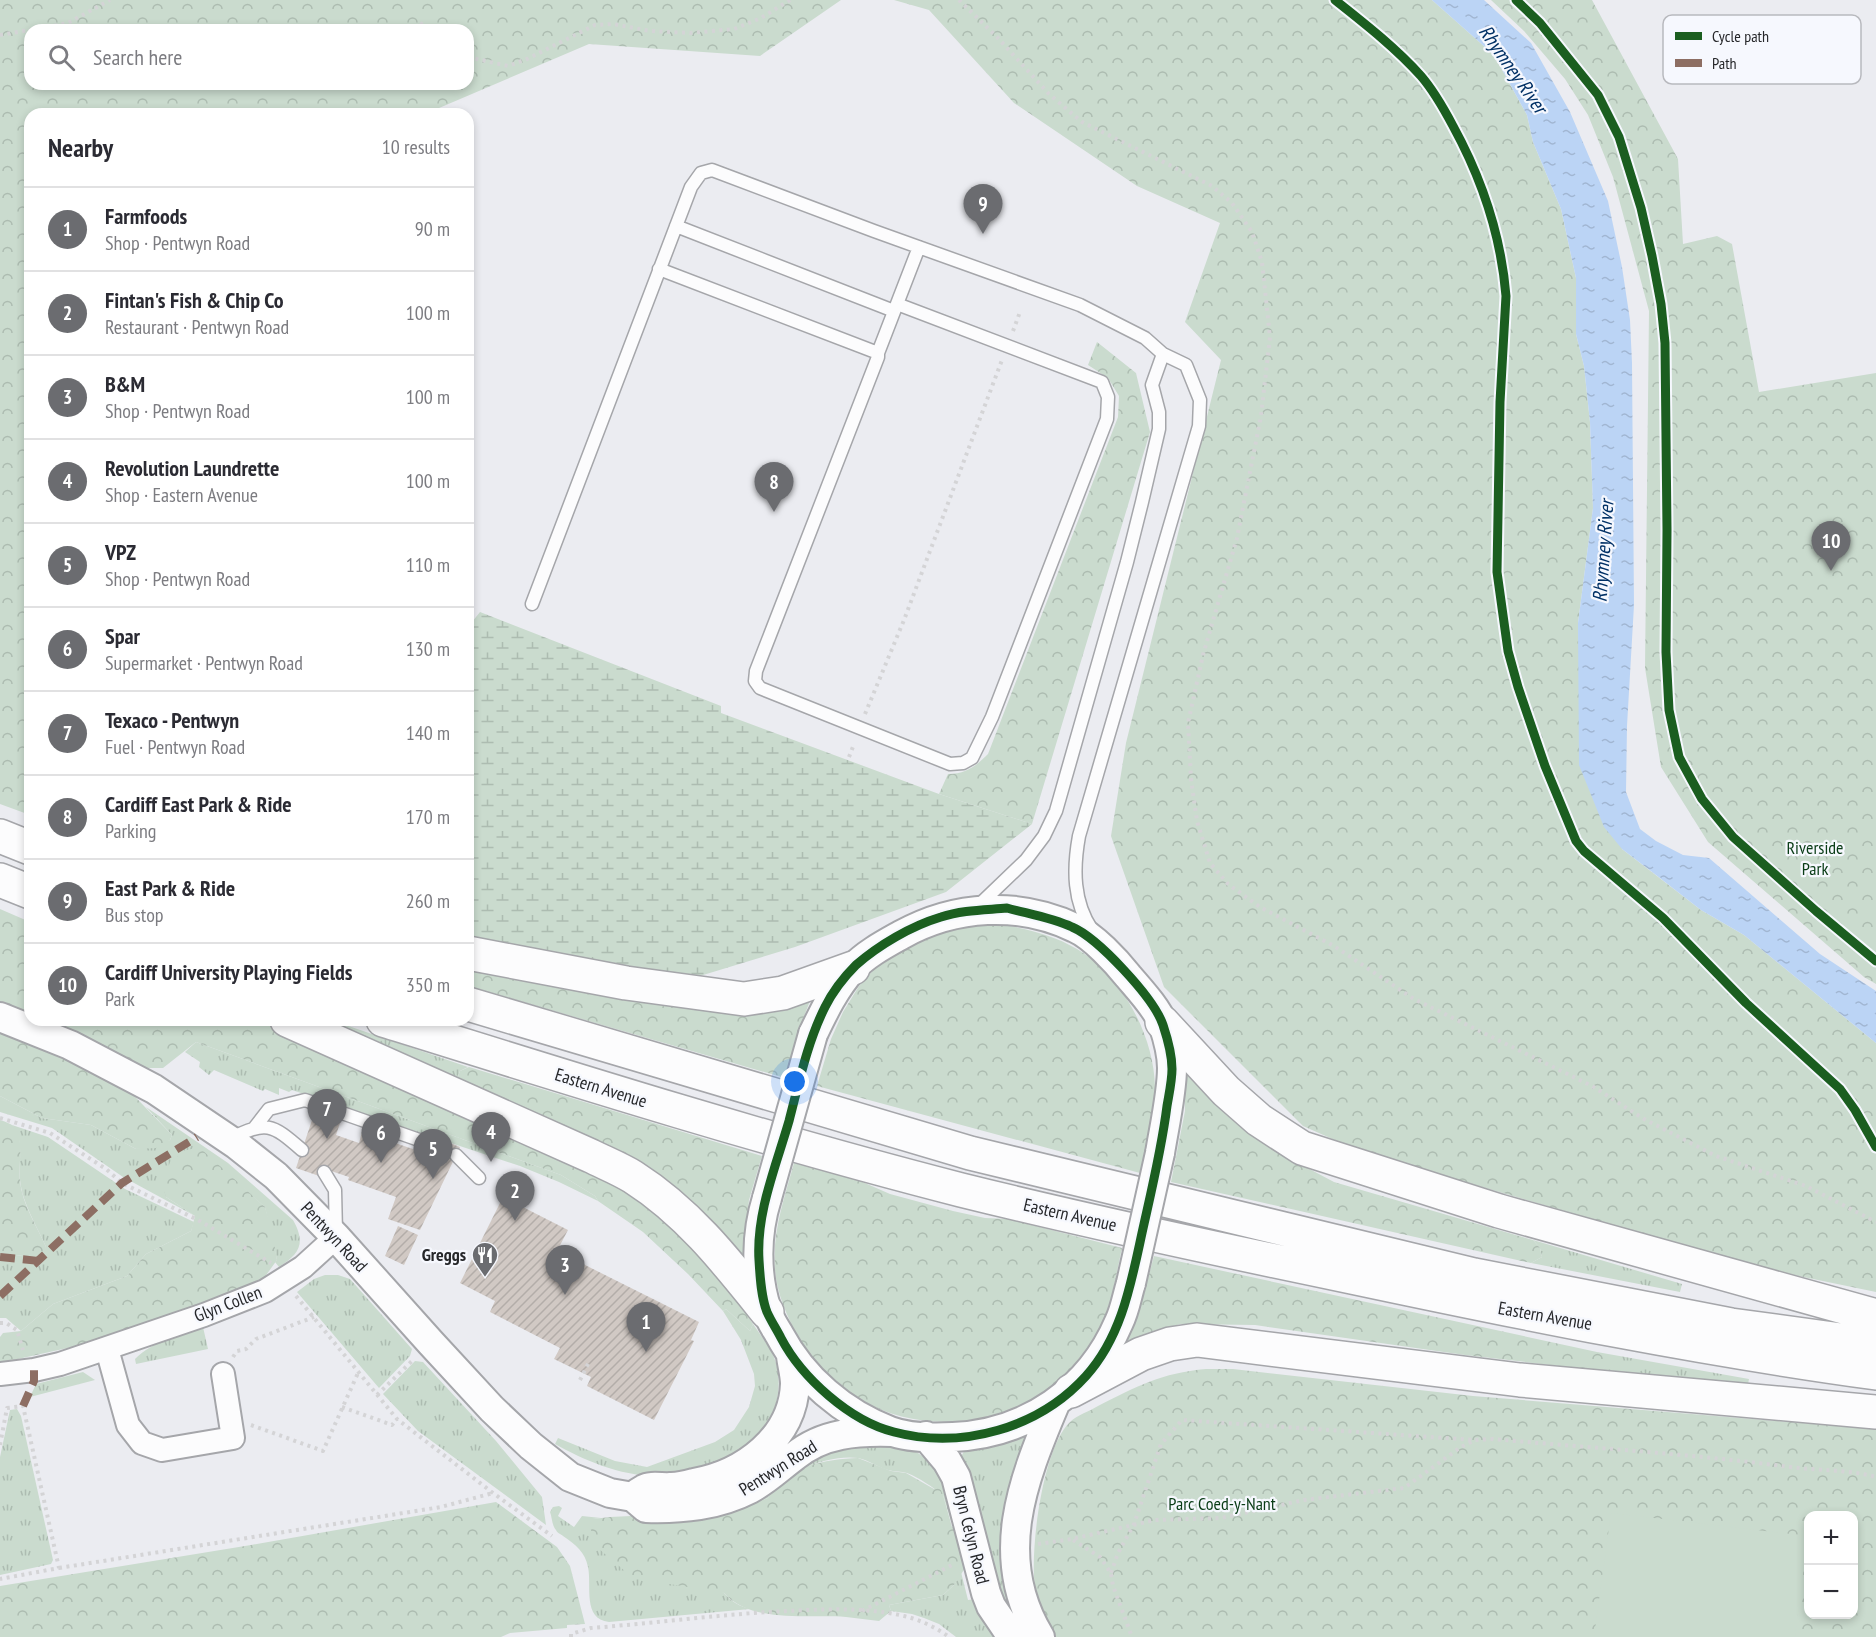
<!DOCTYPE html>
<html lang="en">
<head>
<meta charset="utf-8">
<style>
  body { margin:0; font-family:"PT Sans Narrow",sans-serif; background:#f7f7f7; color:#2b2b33 }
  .controls { position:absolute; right:18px; bottom:18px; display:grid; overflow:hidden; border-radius:12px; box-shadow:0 3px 9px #0003 }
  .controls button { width:54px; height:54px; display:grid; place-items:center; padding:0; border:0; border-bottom:2px solid #e1e1e2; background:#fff; color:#2b2b33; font:30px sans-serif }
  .you { position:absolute; left:795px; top:1082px; width:21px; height:21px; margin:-15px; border:4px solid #fff; border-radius:50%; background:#1a73e8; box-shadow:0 0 0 9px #1a73e833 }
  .badge { display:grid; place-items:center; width:39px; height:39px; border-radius:50%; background:#6b6c70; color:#fff; font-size:20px; font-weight:700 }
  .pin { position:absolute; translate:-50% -50px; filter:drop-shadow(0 2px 3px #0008) }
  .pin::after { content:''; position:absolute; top:32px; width:21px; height:18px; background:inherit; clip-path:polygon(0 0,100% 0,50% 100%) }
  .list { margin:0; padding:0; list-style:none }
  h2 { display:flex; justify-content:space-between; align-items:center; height:78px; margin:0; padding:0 24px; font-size:26px }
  h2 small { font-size:20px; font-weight:400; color:#7c7c81 }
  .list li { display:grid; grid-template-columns:39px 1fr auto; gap:18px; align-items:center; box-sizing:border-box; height:84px; padding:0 24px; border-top:2px solid #e1e1e2 }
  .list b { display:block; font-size:22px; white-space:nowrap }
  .list p { margin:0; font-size:20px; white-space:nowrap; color:#7c7c81 }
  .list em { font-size:20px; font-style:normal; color:#7c7c81 }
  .icon { flex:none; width:33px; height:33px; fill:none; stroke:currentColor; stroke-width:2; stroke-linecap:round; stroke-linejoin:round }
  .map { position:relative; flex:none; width:1876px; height:1637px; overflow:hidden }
  .search { position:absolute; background:#fff; box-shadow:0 3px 9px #0003; left:24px; top:24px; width:450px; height:66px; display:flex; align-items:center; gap:15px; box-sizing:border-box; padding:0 21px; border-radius:18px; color:#7c7c81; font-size:22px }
  .panel { position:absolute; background:#fff; box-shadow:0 3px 9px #0003; left:24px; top:108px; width:450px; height:918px; border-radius:18px }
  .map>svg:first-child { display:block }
  .grass { fill:url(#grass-tufts) }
  .forest { fill:url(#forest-crowns); fill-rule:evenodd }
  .wetland { fill:url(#wetland-marsh) }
  .garden { fill:#cadbce }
  .water { fill:url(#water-ripples) }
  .building { fill:url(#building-hatch) }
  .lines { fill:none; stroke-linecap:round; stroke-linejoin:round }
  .service-casing { stroke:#a5a6aa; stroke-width:15 }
  .minor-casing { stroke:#a5a6aa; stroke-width:26 }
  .tertiary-casing { stroke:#a5a6aa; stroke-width:32 }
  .trunk-casing { stroke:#a5a6aa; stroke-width:36 }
  .path { stroke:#d4d4d6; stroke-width:4; stroke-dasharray:3 4.5; stroke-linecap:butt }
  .service { stroke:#fcfcfd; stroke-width:12 }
  .minor { stroke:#fcfcfd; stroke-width:22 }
  .tertiary { stroke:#fcfcfd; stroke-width:28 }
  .trunk { stroke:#fcfcfd; stroke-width:33 }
  .tertiary-bridge-casing { stroke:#a5a6aa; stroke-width:32; stroke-linecap:butt }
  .tertiary-bridge { stroke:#fcfcfd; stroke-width:28 }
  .quiet { stroke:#8d6e63; stroke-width:8; stroke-dasharray:15 8; stroke-linecap:butt }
  .cycleway-casing { stroke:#f6f8fe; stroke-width:13 }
  .cycleway { stroke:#1b5e20; stroke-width:9 }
  .labels { text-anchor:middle; stroke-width:4.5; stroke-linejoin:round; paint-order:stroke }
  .park-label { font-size:18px; fill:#093c16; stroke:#f6f8fe }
  .street-label { font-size:18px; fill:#26272a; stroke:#f6f8fe }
  .poi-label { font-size:18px; font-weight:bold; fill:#26272a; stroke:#f6f8fe; text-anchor:end }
  .water-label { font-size:20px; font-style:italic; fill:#023166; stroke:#f6f8fe }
  .key { fill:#f6f8fe; stroke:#b8b9be; stroke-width:1.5 }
  .key-label { font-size:16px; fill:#26272a }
</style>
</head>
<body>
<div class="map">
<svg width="1876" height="1637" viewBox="0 0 1876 1637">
  <defs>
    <pattern id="grass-tufts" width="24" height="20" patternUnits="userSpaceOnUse" patternTransform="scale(1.5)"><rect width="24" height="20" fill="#cadbce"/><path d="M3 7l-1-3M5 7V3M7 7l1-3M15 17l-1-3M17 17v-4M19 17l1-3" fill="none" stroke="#adbcb1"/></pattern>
    <pattern id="forest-crowns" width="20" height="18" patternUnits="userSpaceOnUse" patternTransform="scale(1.5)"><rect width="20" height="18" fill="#cadbce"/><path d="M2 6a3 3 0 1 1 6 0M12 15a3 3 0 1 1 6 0" fill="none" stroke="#adbcb1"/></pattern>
    <pattern id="wetland-marsh" width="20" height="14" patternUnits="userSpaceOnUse" patternTransform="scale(1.5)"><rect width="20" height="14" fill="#cadbce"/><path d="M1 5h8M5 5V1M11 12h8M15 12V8" fill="none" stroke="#adbcb1"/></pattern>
    <pattern id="water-ripples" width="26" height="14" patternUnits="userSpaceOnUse" patternTransform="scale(1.5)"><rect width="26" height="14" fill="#bbd4f5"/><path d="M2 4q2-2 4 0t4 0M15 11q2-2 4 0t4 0" fill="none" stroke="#a1b6d2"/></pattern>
    <pattern id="building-hatch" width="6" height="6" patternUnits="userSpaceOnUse" patternTransform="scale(1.5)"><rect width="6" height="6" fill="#d1c9c4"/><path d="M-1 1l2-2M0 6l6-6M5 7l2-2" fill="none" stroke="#b3ada9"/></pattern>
  </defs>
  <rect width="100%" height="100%" fill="#ebecf1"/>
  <!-- grass -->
  <path class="grass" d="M326 1020H331L468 1067 460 1071 457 1079Z
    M196 1042 561 1175 595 1196 598 1201 559 1182 520 1166 292 1090 289 1092 279 1088V1095L265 1089 263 1091 214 1070 209 1075 199 1067 200 1062 185 1052Z
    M0 1096 42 1118 91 1125 136 1149 170 1140 172 1135 146 1107 228 1163 293 1220C306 1243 300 1254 279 1267L275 1262 277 1260 265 1207 233 1179 166 1197 195 1216 123 1177 52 1128 0 1112Z
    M12 1125 48 1137 125 1189 194 1222 191 1231 146 1254 127 1276 53 1304 21 1331 6 1318H0V1253L39 1258 46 1247C37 1226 22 1203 20 1180 18 1163 25 1139 12 1125Z
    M1533 1240 1682 1284 1680 1292 1531 1263 1542 1257 1540 1248Z
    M325 1275H338L350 1279 412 1349 410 1356 379 1388 297 1292 314 1279Z
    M726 1309 750 1331 753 1324C761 1336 772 1349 776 1363 787 1404 763 1443 726 1461 715 1466 681 1474 668 1475 630 1480 587 1462 555 1444L558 1438 615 1461 647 1467 715 1442 734 1430 749 1407 755 1386 754 1374 741 1340 723 1311Z
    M203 1327 208 1349 136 1364 135 1359C153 1341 180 1335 203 1327Z
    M1597 1352 1749 1379 1748 1384 1602 1371 1606 1365Z
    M415 1361 423 1362 496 1441 542 1497 546 1525 418 1431 383 1394Z
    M83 1372 95 1380 30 1397 36 1384Z
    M17 1409 21 1416 53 1560 51 1564 0 1575V1457L10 1410Z
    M1023 1435 1027 1440 1011 1605 1006 1609 960 1458 965 1450 983 1448Z
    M848 1441 906 1447 918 1453 929 1461 944 1477 957 1520 951 1521 943 1495C932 1487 920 1478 907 1473 901 1471 894 1472 888 1470 878 1467 868 1460 858 1458 830 1454 781 1471 768 1498L735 1511 781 1479Z
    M559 1506 562 1508 558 1516 574 1527 582 1516 601 1518 593 1519 724 1593C732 1602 739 1606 750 1609L609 1622C582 1619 592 1586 588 1567 585 1552 576 1545 563 1536 561 1534 557 1533 556 1530 552 1526 552 1517 550 1512L553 1507Z
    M961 1572 968 1600 975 1599 995 1637H956L939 1624 924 1618 912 1614 891 1611 889 1605 943 1595 954 1585Z"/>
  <!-- forest -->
  <path class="forest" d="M0 0H841L760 56 589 44 425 114H30V815L0 804ZM30 30H468V84H30Z
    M894 0H1432L1494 55 1527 115 1533 142 1561 209 1576 278V334L1584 366 1590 422 1593 508 1578 623 1580 672 1622 849 1701 910 1744 935 1876 1043V1292L1760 1268 1362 1152 1303 1126 1164 987 1111 836 1126 743 1221 360 1185 322 1220 223 1137 186 1014 103 929 10Z
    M1491 0H1592L1678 159 1683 244 1717 236 1732 244 1759 392 1876 373V984L1864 977 1708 842 1661 767 1645 668 1649 311 1613 177 1588 115 1565 79 1524 31Z
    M1097 342 1136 373 1150 432 1032 824 939 794 948 774C966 774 976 766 988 754L1118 417 1119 396 1108 378 1088 365Z
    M0 909 30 922V1013L0 1001Z
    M994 923C1023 928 1052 934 1077 949 1122 976 1154 1035 1155 1087 1155 1116 1147 1145 1140 1173L817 1086 831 1039 843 1012 859 986 877 966 903 946 958 926Z
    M468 970 744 1016 782 1011 811 998 799 1030 785 1078 468 986Z
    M45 1020H259L631 1189 675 1227 742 1306 753 1324 750 1331 726 1309 723 1311 688 1274 643 1232 598 1201 595 1196 561 1175 196 1042 163 1068H147Z
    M0 1030 117 1078 172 1135 170 1140 156 1148 136 1149 91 1125 42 1118 0 1096Z
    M469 1067 762 1156 749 1200 742 1266 457 1079 460 1071Z
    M1183 1069 1231 1119 1281 1154 1334 1182 1533 1240 1540 1248 1542 1257 1531 1263 1171 1182 1185 1111Z
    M0 1120C6 1122 13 1124 16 1129 24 1141 18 1167 20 1181 22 1204 37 1226 46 1247L45 1252 39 1258 0 1253Z
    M199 1147 265 1207 272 1231 277 1260 264 1278 241 1292 108 1339 0 1363V1337L3 1333 21 1331 53 1304 127 1276 146 1254 191 1231 195 1216 166 1197 162 1186 170 1162 187 1150Z
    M794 1163 858 1180 890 1194 953 1211 985 1218 1008 1219 1122 1248C1116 1275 1112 1306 1098 1331 1086 1352 1071 1371 1052 1387 1035 1401 1013 1410 991 1416 916 1435 839 1407 799 1338 787 1317 777 1294 775 1270 772 1232 784 1199 794 1163Z
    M1154 1256 1597 1352 1605 1357 1607 1365 1602 1371 1465 1355 1255 1325 1180 1324 1164 1329 1128 1344 1126 1343 1137 1319Z
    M1206 1369H1233L1473 1396 1876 1429V1637H1053C1046 1623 1040 1610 1036 1594 1028 1558 1042 1448 1070 1422 1077 1415 1090 1411 1098 1406 1138 1386 1161 1373 1206 1369ZM1808 1516H1854V1614H1808Z
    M858 1458 891 1471 906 1473 934 1489 940 1488 943 1495 952 1527 958 1528 967 1565 954 1585 943 1595 889 1605 891 1611 879 1621C868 1620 857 1618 846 1617 810 1614 751 1624 724 1593L633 1578 598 1548 589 1525 593 1519 610 1517 735 1511 768 1498C783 1466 827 1459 858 1458Z
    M496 1502 557 1547 570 1566 585 1624 567 1625V1628L510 1633 501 1637H0V1586L251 1545Z"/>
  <!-- wetland -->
  <path class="wetland" d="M480 612 721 706V713L939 794 1032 824 946 892 795 947 690 979 534 952 468 936V627Z"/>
  <!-- garden -->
  <path class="garden" d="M1611 1513 1808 1536 1795 1637H1594Z"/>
  <!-- water -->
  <path class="water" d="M1432 0H1484L1531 43 1570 112 1608 201 1622 267 1630 320 1632 363 1634 605 1627 726 1626 792 1640 829 1656 841 1683 855 1709 858 1820 954 1876 991V1043L1744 935 1701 910 1656 875 1622 849 1604 827 1579 765 1578 623 1593 508 1590 422 1584 366 1576 334V278L1561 209 1533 142 1527 115 1494 55Z"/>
  <!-- building -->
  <path class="building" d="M316 1108 342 1117 336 1135 359 1143 362 1132 419 1151 425 1133 460 1147 420 1230 388 1219 396 1197 348 1180 349 1177 325 1169 322 1177 296 1168Z
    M503 1197 568 1230 557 1251 699 1322 691 1340 694 1341 654 1420 587 1386 591 1377 554 1359 560 1348 490 1312 495 1301 460 1283Z
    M398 1226 418 1235 404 1265 385 1256Z"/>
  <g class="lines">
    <!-- service casing -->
    <g class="service-casing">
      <path id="service" d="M676 226 894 311
        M659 269 878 353
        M897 304 1102 382 1108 397 1107 419 992 717 972 758 963 763 950 764 760 688 755 681 756 671 878 357V353L919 247
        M532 604 691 187 701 173 712 170 874 231 1080 305 1145 338 1163 354 1186 365 1200 400 1199 426 1079 836C1073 869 1073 902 1092 930
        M978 906 1026 860 1044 836 1056 811 1127 562 1142 502 1159 429V412L1152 385 1163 354
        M255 1127 269 1109 305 1100 422 1141
        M229 1139C267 1121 271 1123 302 1150
        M456 1155 479 1178
        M324 1172 335 1190 336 1233"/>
    </g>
    <!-- minor casing -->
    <g class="minor-casing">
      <path id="minor" d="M107 1349 128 1425 142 1443 162 1450 233 1438 223 1374
        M0 1374 34 1370 60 1364 204 1315 265 1291 303 1267 336 1237"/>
    </g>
    <!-- tertiary casing -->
    <g class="tertiary-casing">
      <path id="tertiary" d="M0 1017 70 1045 154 1089 237 1145 276 1176 336 1237 431 1343 492 1409 531 1446 570 1477 610 1493 633 1497 646 1508C682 1509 717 1506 750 1489 767 1480 780 1467 795 1456 823 1433 857 1431 892 1432
        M813 1034C824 1011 835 988 853 968 866 954 885 944 901 935 955 905 1019 901 1075 928 1093 936 1116 961 1128 976 1139 989 1157 1008 1163 1024 1167 1036 1172 1055 1172 1068 1172 1093 1164 1128 1160 1153
        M767 1198C756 1233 755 1274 767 1310 769 1319 775 1327 779 1334 803 1379 843 1413 890 1431 908 1438 934 1438 953 1437 1027 1434 1090 1390 1119 1322 1125 1310 1127 1296 1131 1283
        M926 1436 947 1461 956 1477 986 1593 991 1606 1012 1637
        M633 1497C636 1494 640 1491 644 1489 651 1485 663 1488 671 1487 679 1487 687 1485 694 1483 744 1474 793 1438 795 1384 795 1375 792 1365 791 1356
        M1040 1637C992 1558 1022 1482 1055 1404"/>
    </g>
    <!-- trunk casing -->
    <g class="trunk-casing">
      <path id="trunk" d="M0 836 30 848
        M0 880 30 892
        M468 953 626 983 744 999 783 993 853 968
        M468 1004 970 1153 1474 1275 1731 1325 1876 1345
        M287 1020 591 1156C605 1163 620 1169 633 1177 688 1212 727 1262 767 1312
        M383 1020C575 1080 766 1140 961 1190 1090 1222 1221 1250 1352 1277 1526 1314 1700 1349 1876 1373
        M1162 1022 1226 1091 1259 1120 1302 1148 1499 1211 1876 1316
        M1071 1391 1141 1354 1170 1344 1197 1340 1520 1380 1876 1412"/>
    </g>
    <!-- path -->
    <path class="path" d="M959 0 997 37 1049 94 1082 122 1212 186 1232 203 1252 232 1262 262 1270 337 1261 416 1237 538 1203 655 1188 723 1191 779 1197 821 1210 863 1228 884 1260 907 1334 946 1414 999 1592 1086 1644 1119 1716 1156 1806 1186 1876 1222
      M420 23 430 30
      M32 30 68 23 110 0
      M0 35 30 30
      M468 57 508 66 527 59 595 25 613 24 650 31 690 33 734 29 761 18 790 0
      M1013 331 1020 312
      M865 714 904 620 1002 360
      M849 757 854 744
      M0 1118 50 1133 106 1169 122 1183 198 1220 271 1263
      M296 1296 397 1419 493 1493 552 1536
      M0 1323H6L17 1330 23 1350
      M233 1357 237 1351 246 1349 256 1339 314 1317
      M580 1380 589 1362
      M377 1395 413 1360
      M342 1407 392 1425 397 1419
      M251 1425 323 1451 358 1373
      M0 1445 7 1408 23 1406 59 1568 0 1579
      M1073 1540 1100 1557 1111 1573 1113 1586 1132 1637
      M1038 1544 1072 1539 1155 1520 1221 1518 1304 1500 1404 1488 1461 1447 1475 1440 1493 1439C1592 1448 1692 1454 1790 1467 1819 1471 1847 1469 1876 1477
      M59 1568 441 1507 493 1493
      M1111 1573 1118 1553 1134 1524 1161 1444 1182 1420 1475 1440
      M862 1611 954 1564
      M571 1637V1634L591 1628C657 1623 722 1614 788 1611 827 1609 869 1607 908 1617 922 1621 937 1628 949 1637"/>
    <!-- service -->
    <use href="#service" class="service"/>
    <!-- minor -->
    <use href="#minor" class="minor"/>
    <!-- tertiary -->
    <use href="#tertiary" class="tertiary"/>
    <!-- trunk -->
    <use href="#trunk" class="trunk"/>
    <!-- tertiary-bridge casing -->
    <g class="tertiary-bridge-casing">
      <path id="tertiary-bridge" d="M767 1198 813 1034
        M1131 1283 1160 1153"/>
    </g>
    <!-- tertiary-bridge -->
    <use href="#tertiary-bridge" class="tertiary-bridge"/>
    <!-- quiet -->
    <path class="quiet" d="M0 1257 39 1261
      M0 1296 122 1183 197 1137
      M23 1406 34 1381V1370"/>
    <!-- cycleway casing -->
    <g class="cycleway-casing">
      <path id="cycleway" d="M1335 0C1364 23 1396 48 1421 76 1434 91 1444 109 1453 126 1482 179 1501 235 1506 296L1500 402 1497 572 1508 651 1518 687 1545 766 1576 841 1584 851 1663 918 1746 1003 1840 1089 1855 1110 1876 1147
        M1516 0 1540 23 1598 95 1619 137 1641 208 1652 256 1661 304 1665 343 1667 530 1666 652 1669 710 1679 757 1702 799 1733 837 1816 911 1876 961
        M1007 908C1029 914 1052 918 1072 927 1098 938 1154 998 1163 1025 1167 1037 1172 1056 1172 1069 1172 1081 1169 1094 1167 1106 1162 1146 1153 1184 1144 1224 1132 1277 1124 1334 1086 1376 1039 1428 962 1450 894 1432 850 1421 802 1378 781 1338 777 1330 771 1321 767 1312 761 1297 760 1276 759 1260 756 1213 776 1166 789 1121 799 1083 807 1043 825 1007 832 993 845 976 856 965 879 945 911 926 941 917 962 910 985 910 1007 908Z"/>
    </g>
    <!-- cycleway -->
    <use href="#cycleway" class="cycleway"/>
  </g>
  <!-- icons -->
  <defs>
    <g id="restaurant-pin" transform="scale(1.35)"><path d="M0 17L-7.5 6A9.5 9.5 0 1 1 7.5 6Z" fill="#6b6c70" stroke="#f6f8fe"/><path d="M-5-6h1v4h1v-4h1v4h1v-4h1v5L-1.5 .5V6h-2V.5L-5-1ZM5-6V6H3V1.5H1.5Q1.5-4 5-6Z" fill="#fff"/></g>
  </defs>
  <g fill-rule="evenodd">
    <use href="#restaurant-pin" x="485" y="1255"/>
  </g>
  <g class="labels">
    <!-- park labels -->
    <g class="park-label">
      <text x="1815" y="854">Riverside<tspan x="1815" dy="21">Park</tspan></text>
      <text x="1222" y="1510">Parc Coed-y-Nant</text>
    </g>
    <!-- street labels -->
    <g class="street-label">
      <text transform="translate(601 1088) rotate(17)" y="6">Eastern Avenue</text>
      <text transform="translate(1070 1215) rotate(13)" y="6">Eastern Avenue</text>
      <text transform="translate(334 1237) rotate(47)" y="6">Pentwyn Road</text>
      <text transform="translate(228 1304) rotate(-21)" y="6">Glyn Collen</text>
      <text transform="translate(1545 1316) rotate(10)" y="6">Eastern Avenue</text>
      <text transform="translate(778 1468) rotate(-32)" y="6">Pentwyn Road</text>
      <text transform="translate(971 1535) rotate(76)" y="6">Bryn Celyn Road</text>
    </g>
    <!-- poi labels -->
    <g class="poi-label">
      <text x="466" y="1261">Greggs</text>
    </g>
    <!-- water labels -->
    <g class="water-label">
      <text transform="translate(1513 69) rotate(55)" y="7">Rhymney River</text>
      <text transform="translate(1603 551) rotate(-86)" y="7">Rhymney River</text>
    </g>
  </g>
  <!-- legend -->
  <rect x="1663" y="15" width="198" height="69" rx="9" class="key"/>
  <rect x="1675" y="32" width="27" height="8" fill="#1b5e20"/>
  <rect x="1675" y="59" width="27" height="8" fill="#8d6e63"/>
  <g class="key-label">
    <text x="1712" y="42">Cycle path</text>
    <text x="1712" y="69">Path</text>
  </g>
</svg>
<div class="controls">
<button>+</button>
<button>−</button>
</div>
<div class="you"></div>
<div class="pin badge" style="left:646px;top:1352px">1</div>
<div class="pin badge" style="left:515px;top:1221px">2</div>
<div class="pin badge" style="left:565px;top:1295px">3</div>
<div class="pin badge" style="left:491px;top:1162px">4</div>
<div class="pin badge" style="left:433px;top:1179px">5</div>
<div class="pin badge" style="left:381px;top:1163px">6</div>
<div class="pin badge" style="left:327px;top:1139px">7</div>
<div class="pin badge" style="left:774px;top:512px">8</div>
<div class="pin badge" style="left:983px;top:234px">9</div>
<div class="pin badge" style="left:1831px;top:571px">10</div>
<div class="search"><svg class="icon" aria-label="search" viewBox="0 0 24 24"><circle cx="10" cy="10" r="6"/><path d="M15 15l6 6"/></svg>Search here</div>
<section class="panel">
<h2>Nearby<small>10 results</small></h2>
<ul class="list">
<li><span class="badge">1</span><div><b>Farmfoods</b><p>Shop · Pentwyn Road</p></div><em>90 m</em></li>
<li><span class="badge">2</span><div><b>Fintan's Fish &amp; Chip Co</b><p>Restaurant · Pentwyn Road</p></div><em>100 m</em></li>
<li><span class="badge">3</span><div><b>B&amp;M</b><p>Shop · Pentwyn Road</p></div><em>100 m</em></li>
<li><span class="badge">4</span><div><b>Revolution Laundrette</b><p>Shop · Eastern Avenue</p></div><em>100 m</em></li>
<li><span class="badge">5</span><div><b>VPZ</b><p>Shop · Pentwyn Road</p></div><em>110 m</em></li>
<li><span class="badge">6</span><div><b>Spar</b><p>Supermarket · Pentwyn Road</p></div><em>130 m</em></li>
<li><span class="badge">7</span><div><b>Texaco - Pentwyn</b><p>Fuel · Pentwyn Road</p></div><em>140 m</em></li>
<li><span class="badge">8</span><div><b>Cardiff East Park &amp; Ride</b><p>Parking</p></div><em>170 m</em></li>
<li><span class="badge">9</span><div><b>East Park &amp; Ride</b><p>Bus stop</p></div><em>260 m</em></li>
<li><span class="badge">10</span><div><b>Cardiff University Playing Fields</b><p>Park</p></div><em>350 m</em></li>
</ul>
</section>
</div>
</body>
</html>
